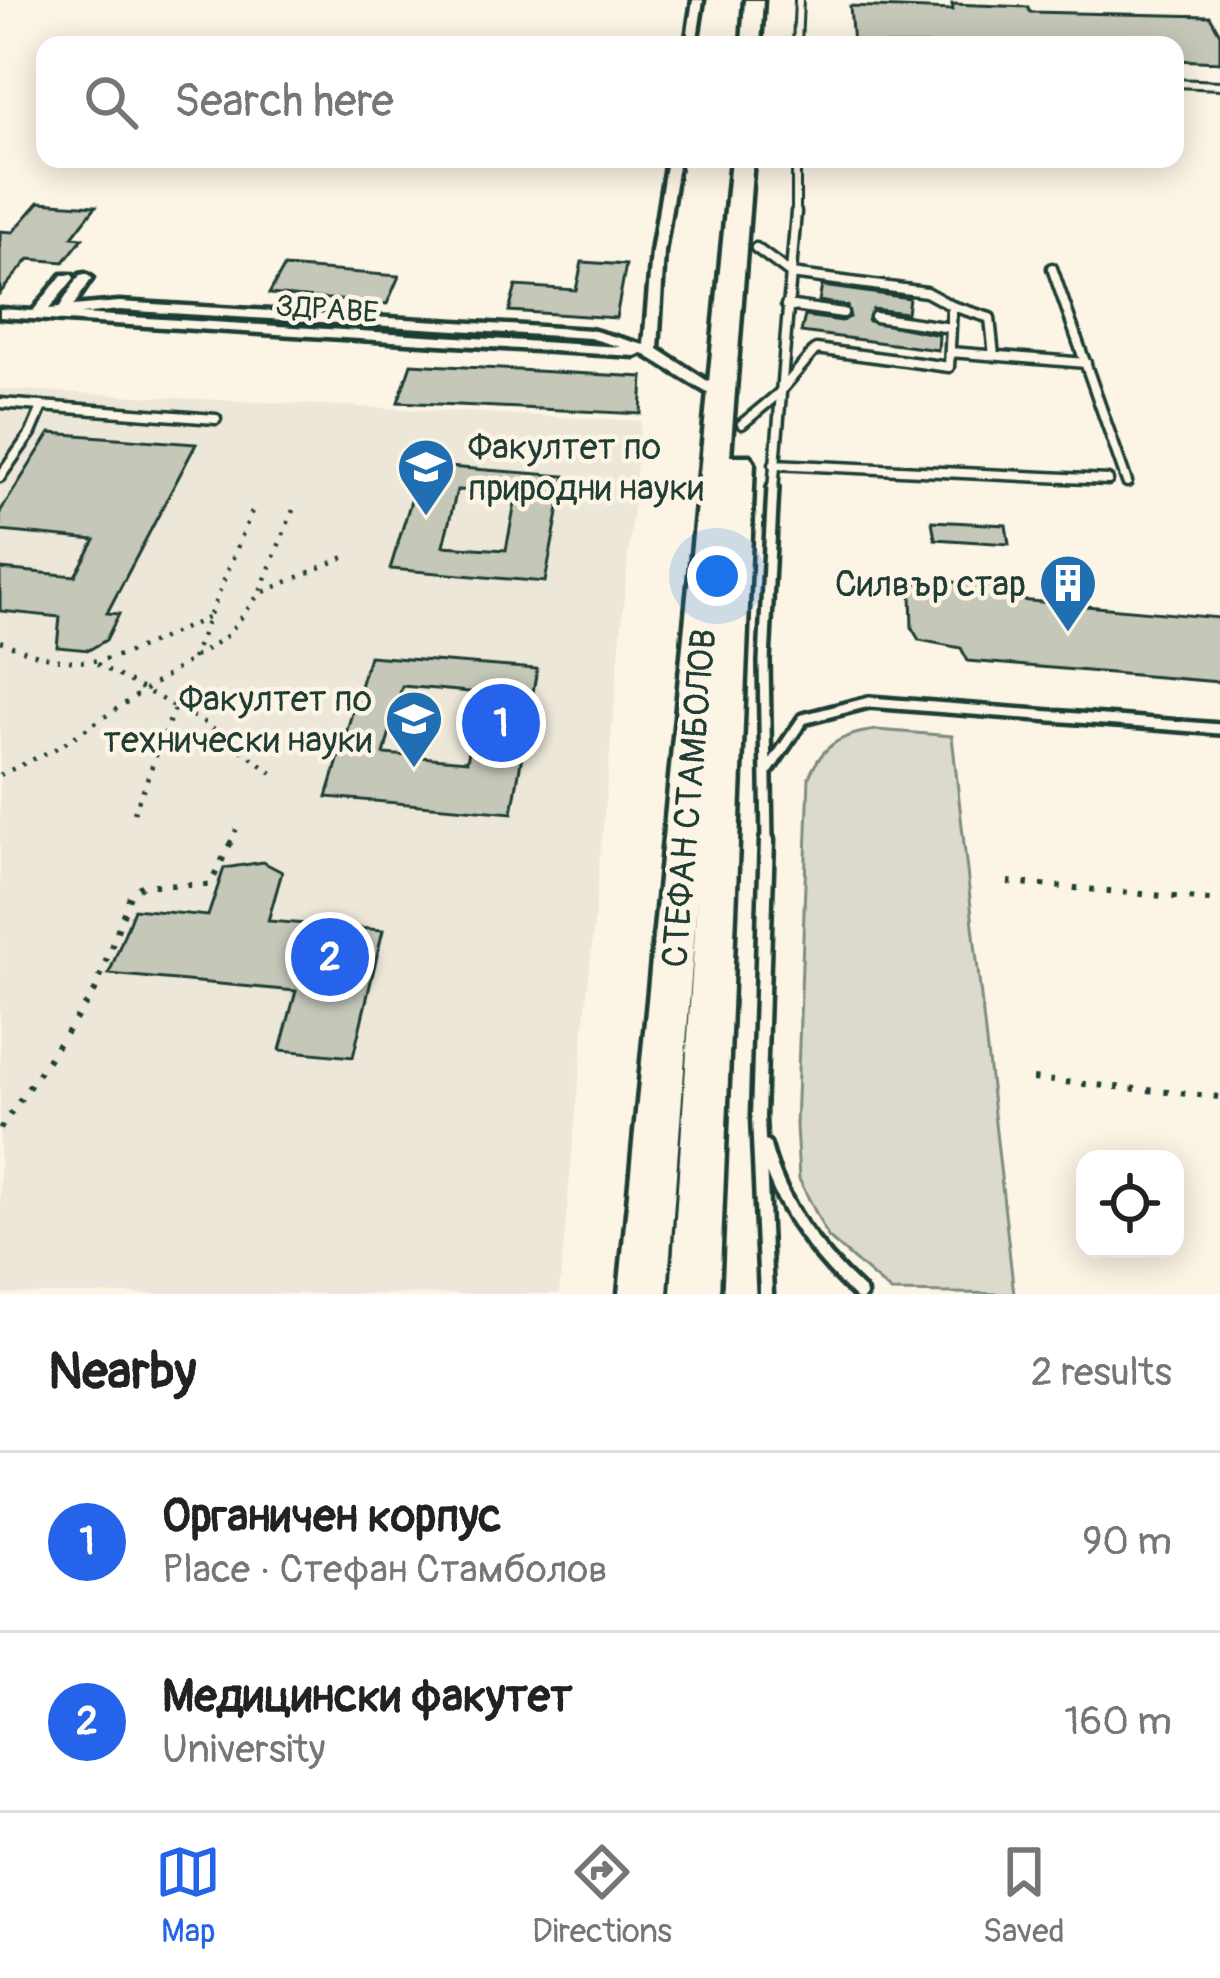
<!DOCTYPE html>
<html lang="en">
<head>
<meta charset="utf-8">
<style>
  body { margin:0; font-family:Pangolin,sans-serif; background:#f2f2f2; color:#222 }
  .controls { position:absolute; right:36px; bottom:36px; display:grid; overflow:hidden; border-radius:24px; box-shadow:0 6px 30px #0003 }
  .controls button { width:108px; height:108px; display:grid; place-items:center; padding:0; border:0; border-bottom:3px solid #e0e0e0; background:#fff; color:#222; font:60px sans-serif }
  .you { position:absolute; left:717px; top:576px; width:42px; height:42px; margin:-30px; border:9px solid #fff; border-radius:50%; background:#1a73e8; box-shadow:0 0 0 18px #1a73e833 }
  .badge { display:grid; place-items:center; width:78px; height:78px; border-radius:50%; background:#2563eb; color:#fff; font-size:39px; font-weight:700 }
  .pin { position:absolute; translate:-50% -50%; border:6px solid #fff; box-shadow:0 3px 12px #0006 }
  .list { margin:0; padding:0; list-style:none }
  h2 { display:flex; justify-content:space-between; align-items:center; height:156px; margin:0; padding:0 48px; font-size:51px }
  h2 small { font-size:39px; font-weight:400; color:#767676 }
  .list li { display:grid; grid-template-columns:78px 1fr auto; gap:36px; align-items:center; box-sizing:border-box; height:180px; padding:0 48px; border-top:3px solid #e0e0e0 }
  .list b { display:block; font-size:45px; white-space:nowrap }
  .list p { margin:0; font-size:39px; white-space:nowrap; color:#767676 }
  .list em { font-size:39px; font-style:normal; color:#767676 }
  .icon { flex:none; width:66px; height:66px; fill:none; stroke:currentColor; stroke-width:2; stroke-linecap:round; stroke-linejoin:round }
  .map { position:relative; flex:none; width:1220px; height:1294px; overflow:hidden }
  .search { position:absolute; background:#fff; box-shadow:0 6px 30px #0003; left:36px; right:36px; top:36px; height:132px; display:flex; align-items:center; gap:30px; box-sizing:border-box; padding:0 42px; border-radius:24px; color:#767676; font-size:45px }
  .sheet { height:516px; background:#fff }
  nav { display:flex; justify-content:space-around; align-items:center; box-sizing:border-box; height:168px; border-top:3px solid #e0e0e0; background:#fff; font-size:33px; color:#767676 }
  nav a { display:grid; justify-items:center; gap:6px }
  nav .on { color:#2563eb }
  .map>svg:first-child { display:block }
  .built { fill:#ece7d8 }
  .green { fill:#dcdacc; stroke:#7e8c80; stroke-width:3 }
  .building { fill:#c5c7b9; stroke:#1f3d34; stroke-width:3; fill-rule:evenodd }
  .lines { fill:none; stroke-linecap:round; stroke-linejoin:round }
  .lane-far3-casing { stroke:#1f3d34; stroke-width:12 }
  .lane-far2-casing { stroke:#1f3d34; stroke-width:15 }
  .lane-far1-casing { stroke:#1f3d34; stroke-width:18 }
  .lane-casing { stroke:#1f3d34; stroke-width:21 }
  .street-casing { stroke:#1f3d34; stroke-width:9 }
  .highway-casing { stroke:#1f3d34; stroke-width:9 }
  .path-far1 { stroke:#1f3d34; stroke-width:4.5; stroke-dasharray:3 9; stroke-linecap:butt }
  .path { stroke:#1f3d34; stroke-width:6; stroke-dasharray:4.5 12; stroke-linecap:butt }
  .lane-far3 { stroke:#fcf5e5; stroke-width:6 }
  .lane-far2 { stroke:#fcf5e5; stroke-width:8 }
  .lane-far1 { stroke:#fcf5e5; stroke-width:9 }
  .lane { stroke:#fcf5e5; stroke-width:12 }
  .street { fill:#fcf5e5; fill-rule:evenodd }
  .highway { fill:#fcf5e5; fill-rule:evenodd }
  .labels { text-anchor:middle; stroke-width:9; stroke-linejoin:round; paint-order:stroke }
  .far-street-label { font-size:30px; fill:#1f3d34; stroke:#fcf5e5 }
  .poi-label { font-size:36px; fill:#1f3d34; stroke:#fcf5e5; text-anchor:end }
  .street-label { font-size:36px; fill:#1f3d34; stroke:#fcf5e5 }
</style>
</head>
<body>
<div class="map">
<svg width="1220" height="1294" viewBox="0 0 1220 1294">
  <rect width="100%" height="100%" fill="#fcf5e5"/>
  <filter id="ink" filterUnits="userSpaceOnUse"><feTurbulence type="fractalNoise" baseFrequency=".00833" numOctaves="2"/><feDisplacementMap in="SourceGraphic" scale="24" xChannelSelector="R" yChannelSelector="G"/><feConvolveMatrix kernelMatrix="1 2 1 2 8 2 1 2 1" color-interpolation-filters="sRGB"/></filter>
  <g filter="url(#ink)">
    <!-- built -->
    <path class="built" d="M0 389 641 421 559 1294H0Z"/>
    <!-- green -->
    <path class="green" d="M877 730 952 736 1014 1294 891 1292 828 1237 799 1179 796 1125 809 777C823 744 842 734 877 730Z"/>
    <!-- building -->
    <path class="building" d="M952 4 1028 7 1030 12 1210 16 1220 34V62L1175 60V45H853L850 6 953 10Z
      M39 202 96 206 72 237 83 238 64 262 29 259 0 293V231L13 232Z
      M582 262 626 265 616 318 509 311 516 286 576 290Z
      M284 267 399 276 387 304 269 294Z
      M822 286 909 298 907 313 873 309 868 321 939 335 938 350 801 332 805 316 842 321 850 317 847 306 819 301Z
      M411 364 643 377 641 414 398 402Z
      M50 433 196 444 107 613 119 614 106 640 89 650 57 647 60 617 0 611V569L75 576 95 540 0 531V512Z
      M422 465 565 476 545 582 390 569ZM457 490 517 493 506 550 443 546Z
      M932 521 1006 525 1009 544 935 539Z
      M921 579 1006 587 1008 599 1220 618V682L968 661 961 648 919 640 912 628 911 594Z
      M369 656 537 669 512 813 327 797ZM402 686 481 693 467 761 384 754Z
      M263 862 282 872 268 921 383 930 353 1057 280 1050 296 991 109 974 134 909 208 916 224 868Z"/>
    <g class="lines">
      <!-- lane-far3 casing -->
      <g class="lane-far3-casing">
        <path id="lane-far3" d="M797 45 799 0
          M1175 83 1220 85
          M796 159V215"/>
      </g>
      <!-- lane-far2 casing -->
      <g class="lane-far2-casing">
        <path id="lane-far2" d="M1052 268 1127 482
          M786 305 843 313
          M952 306 990 318 994 356
          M875 317 951 328
          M950 352 1086 363
          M0 403 216 419
          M742 424 778 394 816 349 949 367 952 306 926 292 791 274 756 248
          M774 464 1108 480
          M0 477 31 433 42 407
          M773 490 796 212"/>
      </g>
      <!-- lane-far1 casing -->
      <g class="lane-far1-casing">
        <path id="lane-far1" d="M769 769 803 719 869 702 1220 729
          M767 843 764 661 773 487"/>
      </g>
      <!-- lane casing -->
      <g class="lane-casing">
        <path id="lane" d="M764 1146C780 1206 815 1252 860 1294
          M766 1294 758 1117 767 840"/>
      </g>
      <!-- street casing -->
      <g class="street-casing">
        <path id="street" d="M693 0H703L696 45H686Z
          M667 159H679L664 252 658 349 729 395 731 398 724 403 642 353 635 356 0 317V309L33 311 62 275H72L74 278 49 309 59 308 80 275 85 274 92 278 73 306 119 302 591 330 644 345 652 252ZM119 310 590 338 621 347 81 314Z"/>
      </g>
      <!-- highway casing -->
      <g class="highway-casing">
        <path id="highway" d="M745 0H763L760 45H742Z
          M731 159H753L730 456H750L754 463 719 1294H671L697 899 667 1294H619Z"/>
      </g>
      <!-- path-far1 -->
      <path class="path-far1" d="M293 510 259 594 347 556
        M0 641C95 682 119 655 208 618
        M192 659 254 506
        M97 664 205 723 275 775
        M0 775 59 747 228 635 259 594
        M134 813 174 709
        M230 843 238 826"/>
      <!-- path -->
      <path class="path" d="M1008 882 1220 901
        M1033 1079 1220 1097
        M0 1129 95 991 131 893 143 885H210L232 840"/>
      <!-- lane-far3 -->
      <use href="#lane-far3" class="lane-far3"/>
      <!-- lane-far2 -->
      <use href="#lane-far2" class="lane-far2"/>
      <!-- lane-far1 -->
      <use href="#lane-far1" class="lane-far1"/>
      <!-- lane -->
      <use href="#lane" class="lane"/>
      <!-- street -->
      <use href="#street" class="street"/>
      <!-- highway -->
      <use href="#highway" class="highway"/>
    </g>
  </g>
  <!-- icons -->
  <defs>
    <g id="university-pin" transform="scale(3)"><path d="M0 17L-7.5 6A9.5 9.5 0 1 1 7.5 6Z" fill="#1f6fb2" stroke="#fcf5e5"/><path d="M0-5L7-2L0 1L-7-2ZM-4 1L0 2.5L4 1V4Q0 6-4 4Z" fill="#fff"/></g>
    <g id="building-pin" transform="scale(3)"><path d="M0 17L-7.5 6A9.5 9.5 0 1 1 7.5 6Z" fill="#1f6fb2" stroke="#fcf5e5"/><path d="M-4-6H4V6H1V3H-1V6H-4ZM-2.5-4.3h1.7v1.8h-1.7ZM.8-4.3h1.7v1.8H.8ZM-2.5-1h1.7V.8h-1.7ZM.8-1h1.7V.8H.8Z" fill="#fff"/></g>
  </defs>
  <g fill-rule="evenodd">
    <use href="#university-pin" x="426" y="467"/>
    <use href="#building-pin" x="1068" y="583"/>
    <use href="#university-pin" x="414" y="719"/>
  </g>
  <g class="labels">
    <!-- far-street labels -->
    <g class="far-street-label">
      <text transform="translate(327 309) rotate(4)" y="10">ЗДРАВЕ</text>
    </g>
    <!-- poi labels -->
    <g class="poi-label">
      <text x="468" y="459" text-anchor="start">Факултет по<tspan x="468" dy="41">природни науки</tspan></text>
      <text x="1026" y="596">Силвър стар</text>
      <text x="372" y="711">Факултет по<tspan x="372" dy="41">технически науки</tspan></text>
    </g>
    <!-- street labels -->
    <g class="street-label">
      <text transform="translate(688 798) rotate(-85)" y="13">СТЕФАН СТАМБОЛОВ</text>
    </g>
  </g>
</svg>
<div class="controls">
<button><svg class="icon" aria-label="locate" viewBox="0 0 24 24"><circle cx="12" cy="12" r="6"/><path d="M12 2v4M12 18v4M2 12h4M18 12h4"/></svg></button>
</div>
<div class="you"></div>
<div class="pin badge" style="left:501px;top:723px">1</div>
<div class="pin badge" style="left:330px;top:957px">2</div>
<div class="search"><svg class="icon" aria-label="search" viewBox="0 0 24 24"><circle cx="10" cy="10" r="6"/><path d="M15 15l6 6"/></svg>Search here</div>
</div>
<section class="sheet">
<h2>Nearby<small>2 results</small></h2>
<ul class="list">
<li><span class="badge">1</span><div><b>Органичен корпус</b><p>Place · Стефан Стамболов</p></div><em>90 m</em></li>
<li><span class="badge">2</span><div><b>Медицински факутет</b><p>University</p></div><em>160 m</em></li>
</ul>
</section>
<nav>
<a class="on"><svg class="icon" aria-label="map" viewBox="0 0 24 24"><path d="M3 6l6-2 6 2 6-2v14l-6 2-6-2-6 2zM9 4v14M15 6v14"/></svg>Map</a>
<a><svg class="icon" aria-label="directions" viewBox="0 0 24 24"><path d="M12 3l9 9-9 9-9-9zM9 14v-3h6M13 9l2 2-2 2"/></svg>Directions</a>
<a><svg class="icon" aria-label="saved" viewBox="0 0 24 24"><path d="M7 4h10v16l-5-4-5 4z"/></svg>Saved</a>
</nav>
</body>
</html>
